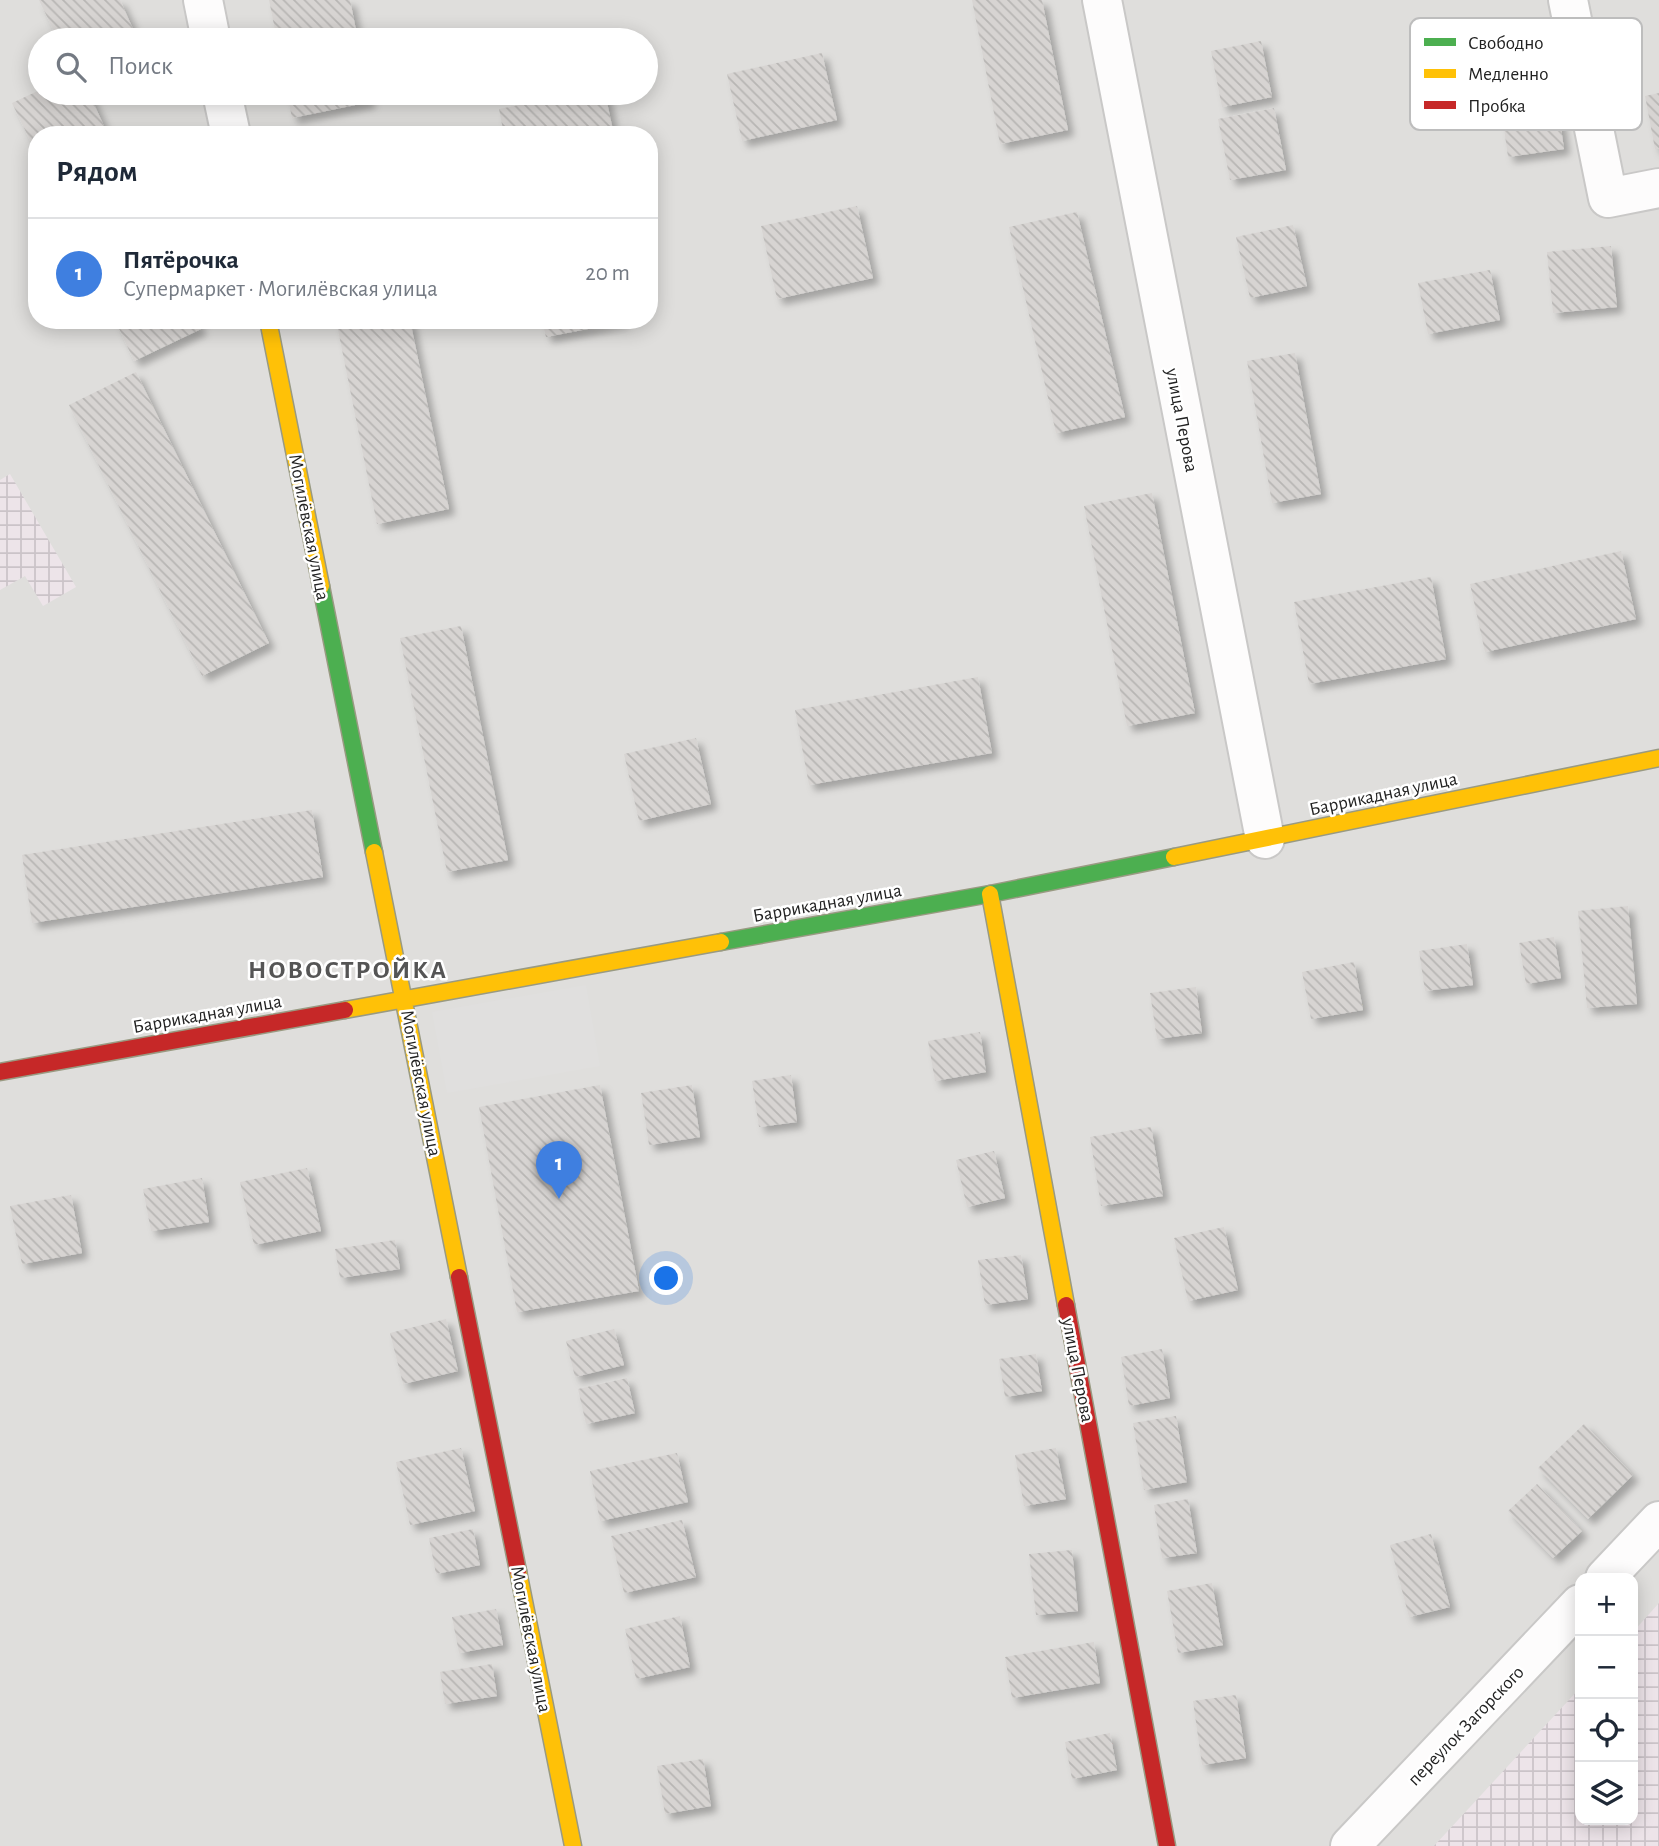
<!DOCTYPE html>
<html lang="ru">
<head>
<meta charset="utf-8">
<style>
  body { margin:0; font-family:"Alegreya Sans",sans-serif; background:#f6f6f7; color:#1f2937 }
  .controls { position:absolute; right:21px; bottom:21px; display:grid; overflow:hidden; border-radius:14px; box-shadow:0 4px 18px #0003 }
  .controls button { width:63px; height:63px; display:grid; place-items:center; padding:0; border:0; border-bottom:2px solid #e0e1e3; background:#fff; color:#1f2937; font:35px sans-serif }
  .you { position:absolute; left:667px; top:1279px; width:24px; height:24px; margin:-18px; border:5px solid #fff; border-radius:50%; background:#1a73e8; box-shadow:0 0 0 10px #1a73e833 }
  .badge { display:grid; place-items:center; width:46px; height:46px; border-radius:50%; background:#ea580c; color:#fff; font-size:23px; font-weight:700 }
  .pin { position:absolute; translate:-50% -58px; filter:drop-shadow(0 2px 4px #0008) }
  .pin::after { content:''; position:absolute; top:37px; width:24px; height:21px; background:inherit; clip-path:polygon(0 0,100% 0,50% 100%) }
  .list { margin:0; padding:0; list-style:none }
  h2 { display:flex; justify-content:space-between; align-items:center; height:91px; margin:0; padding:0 28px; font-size:30px }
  h2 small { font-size:23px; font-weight:400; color:#747a83 }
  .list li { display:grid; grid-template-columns:46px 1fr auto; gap:21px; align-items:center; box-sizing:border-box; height:112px; padding:0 28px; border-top:2px solid #e0e1e3 }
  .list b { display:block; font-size:26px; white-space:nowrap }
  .list p { margin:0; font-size:23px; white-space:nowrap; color:#747a83 }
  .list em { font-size:23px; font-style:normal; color:#747a83 }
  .icon { flex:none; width:38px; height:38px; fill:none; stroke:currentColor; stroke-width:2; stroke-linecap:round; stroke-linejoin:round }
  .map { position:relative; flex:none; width:1659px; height:1846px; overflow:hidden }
  .search { position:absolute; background:#fff; box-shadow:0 4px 18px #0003; left:28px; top:28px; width:630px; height:77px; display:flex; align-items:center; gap:18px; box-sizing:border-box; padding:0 24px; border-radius:38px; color:#747a83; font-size:26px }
  .panel { position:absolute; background:#fff; box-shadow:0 4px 18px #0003; left:28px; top:126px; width:630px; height:203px; border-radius:28px }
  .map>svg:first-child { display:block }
  .residential { fill:#dfdedc; fill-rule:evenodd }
  .industrial { fill:url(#industrial-grid) }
  .parking { fill:#e0dfde }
  .building { fill:url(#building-back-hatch); filter:url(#shadow) }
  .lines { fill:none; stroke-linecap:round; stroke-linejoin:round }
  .street-casing { stroke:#c9c8c7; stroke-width:42 }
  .fast-casing { stroke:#999a82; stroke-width:19 }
  .slow-casing { stroke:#999a82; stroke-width:19 }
  .jam-casing { stroke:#999a82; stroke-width:19 }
  .street { stroke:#fdfcfc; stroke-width:38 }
  .fast { stroke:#4caf50; stroke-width:16 }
  .slow { stroke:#ffc107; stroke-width:16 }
  .jam { stroke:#c62828; stroke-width:16 }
  .labels { text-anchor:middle; stroke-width:5; stroke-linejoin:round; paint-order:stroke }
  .street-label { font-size:19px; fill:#222; stroke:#fff }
  .district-label { font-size:26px; font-weight:bold; letter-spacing:2px; fill:#555; stroke:#fff }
  .key { fill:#fff; stroke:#bdbdbd; stroke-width:2 }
  .key-label { font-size:19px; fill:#222 }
</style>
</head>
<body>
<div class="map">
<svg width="1659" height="1846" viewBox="0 0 1659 1846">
  <defs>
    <pattern id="industrial-grid" width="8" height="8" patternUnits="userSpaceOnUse" patternTransform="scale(1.75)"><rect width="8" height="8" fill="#ede4e9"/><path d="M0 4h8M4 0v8" fill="none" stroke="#cbc3c8"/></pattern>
    <pattern id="building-back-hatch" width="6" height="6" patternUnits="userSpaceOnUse" patternTransform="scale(1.75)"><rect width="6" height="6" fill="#d7d4d2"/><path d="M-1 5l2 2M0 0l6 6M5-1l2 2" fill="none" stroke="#b8b6b4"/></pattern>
    <filter id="shadow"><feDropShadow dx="6" dy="6" stdDeviation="3.5" flood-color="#0004"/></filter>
  </defs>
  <rect width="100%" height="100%" fill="#f0eeeb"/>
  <!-- residential -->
  <path class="residential" d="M0 0H1659V1846H0ZM40 40H646V93H40ZM37 135H649V320H37ZM1580 1578H1633V1820H1580Z"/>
  <!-- industrial -->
  <path class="industrial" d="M10 474 76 587 43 606 25 576 0 590V480Z
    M1659 1603V1846H1434L1580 1688V1820H1633V1632Z"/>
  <!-- parking -->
  <path class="parking" d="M586 985 600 1066 447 1093 432 1012Z"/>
  <!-- building -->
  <path class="building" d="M39 0H120L133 29 109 40H58Z
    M269 0H350L358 40H277Z
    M972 0H1042L1068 130 1000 144Z
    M1261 41 1272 97 1222 107 1211 51Z
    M822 53 837 120 742 141 727 74Z
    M40 90V93H89L108 135H37V155L12 103Z
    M1556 92 1564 149 1508 157 1500 100Z
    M287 93H368L370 102 292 118Z
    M581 93H605L614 135H504L499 109Z
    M1659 93V149H1655L1645 96Z
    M1274 108 1286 170 1230 180 1218 119Z
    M857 206 873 278 777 299 761 226Z
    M1077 212 1125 417 1056 433 1009 227Z
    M1293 225 1307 286 1250 298 1236 237Z
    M1611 246 1617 307 1553 313 1547 252Z
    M1490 270 1500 320 1428 334 1418 283Z
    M115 320H196L201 329 134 361Z
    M336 320H410L449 509 377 524Z
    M542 320H624V322L546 337Z
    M1295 353 1321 494 1272 503 1247 361Z
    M136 372 269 643 202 676 69 405Z
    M1152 493 1195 713 1127 726 1084 506Z
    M1621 551 1636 619 1485 652 1470 584Z
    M1431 577 1446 659 1309 684 1294 602Z
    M461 626 508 860 447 872 400 638Z
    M978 677 992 753 809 785 795 710Z
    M696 738 711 804 639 821 624 754Z
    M312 810 323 877 32 923 22 855Z
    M1628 906 1637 1004 1587 1008 1578 911Z
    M1554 937 1561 978 1526 984 1519 943Z
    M1467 944 1473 985 1425 991 1419 951Z
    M1354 962 1363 1010 1311 1019 1302 972Z
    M1196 987 1202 1033 1157 1039 1150 993Z
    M980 1032 986 1072 935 1081 928 1041Z
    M791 1075 797 1122 759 1127 752 1081Z
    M600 1085 639 1291 517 1312 479 1107Z
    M692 1085 700 1137 649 1145 641 1093Z
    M1151 1127 1163 1196 1101 1206 1090 1137Z
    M994 1151 1005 1198 967 1207 956 1160Z
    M307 1168 321 1231 254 1245 240 1182Z
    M202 1178 209 1222 151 1231 143 1189Z
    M71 1195 82 1253 22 1264 10 1206Z
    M1224 1227 1238 1290 1188 1301 1174 1238Z
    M395 1240 400 1269 340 1278 335 1249Z
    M1021 1255 1028 1299 985 1305 978 1260Z
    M446 1319 458 1371 403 1384 390 1333Z
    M614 1329 624 1365 575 1377 566 1341Z
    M1162 1349 1170 1398 1129 1406 1121 1357Z
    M1036 1354 1042 1391 1005 1397 999 1359Z
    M627 1378 635 1413 586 1424 578 1389Z
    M1176 1416 1187 1482 1144 1490 1133 1423Z
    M1584 1424 1633 1475 1588 1519 1538 1468Z
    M461 1448 475 1511 410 1525 396 1462Z
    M1056 1448 1066 1499 1024 1506 1015 1455Z
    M677 1453 688 1502 600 1521 590 1471Z
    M1537 1484 1582 1531 1553 1558 1508 1511Z
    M1188 1499 1197 1553 1162 1558 1154 1505Z
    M682 1520 696 1577 624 1593 611 1536Z
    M473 1529 480 1565 436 1574 429 1538Z
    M1431 1534 1450 1607 1409 1617 1390 1545Z
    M1072 1550 1078 1611 1036 1615 1029 1554Z
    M1212 1583 1223 1645 1178 1653 1167 1591Z
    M496 1609 503 1645 459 1653 452 1617Z
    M680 1616 690 1667 636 1679 625 1629Z
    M1094 1642 1100 1683 1012 1698 1005 1657Z
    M492 1664 497 1696 445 1704 440 1672Z
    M1236 1695 1246 1758 1202 1765 1193 1701Z
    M1110 1733 1117 1770 1072 1779 1065 1742Z
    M703 1759 711 1806 665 1814 657 1766Z"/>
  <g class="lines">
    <!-- street casing -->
    <g class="street-casing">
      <path id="street" d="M203 0 211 40
        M1102 0 1265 839
        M1568 0 1608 198 1659 188
        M222 93 231 135
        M1605 1578 1659 1521
        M1350 1846 1580 1604"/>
    </g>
    <!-- fast casing -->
    <g class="fast-casing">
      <path id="fast" d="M321 586 374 852
        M721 942 990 894 1174 857"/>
    </g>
    <!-- slow casing -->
    <g class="slow-casing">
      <path id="slow" d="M268 320 321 586
        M374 852 459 1277
        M1174 857 1659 758
        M990 894 1066 1305
        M345 1010 721 942
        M518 1571 573 1846"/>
    </g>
    <!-- jam casing -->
    <g class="jam-casing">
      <path id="jam" d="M0 1072 345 1010
        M459 1277 518 1571
        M1066 1305 1167 1846"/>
    </g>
    <!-- street -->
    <use href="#street" class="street"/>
    <!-- fast -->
    <use href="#fast" class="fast"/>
    <!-- slow -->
    <use href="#slow" class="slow"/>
    <!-- jam -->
    <use href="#jam" class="jam"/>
  </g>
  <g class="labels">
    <!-- street labels -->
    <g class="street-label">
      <text transform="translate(1183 420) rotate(79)" y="7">улица Перова</text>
      <text transform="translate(310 527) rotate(79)" y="7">Могилёвская улица</text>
      <text transform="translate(1383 793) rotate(-12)" y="7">Баррикадная улица</text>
      <text transform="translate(827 902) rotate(-10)" y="7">Баррикадная улица</text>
      <text transform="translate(207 1013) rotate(-10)" y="7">Баррикадная улица</text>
      <text transform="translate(422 1083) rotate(79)" y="7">Могилёвская улица</text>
      <text transform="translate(1079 1370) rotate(79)" y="7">улица Перова</text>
      <text transform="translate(532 1639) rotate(79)" y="7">Могилёвская улица</text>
      <text transform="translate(1465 1725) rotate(-46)" y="7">переулок Загорского</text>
    </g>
    <!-- district labels -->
    <g class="district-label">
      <text x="348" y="978">НОВОСТРОЙКА</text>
    </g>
  </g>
  <!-- legend -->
  <rect x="1410" y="18" width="232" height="112" rx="10" class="key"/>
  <rect x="1424" y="38" width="32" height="8" fill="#4caf50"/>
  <rect x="1424" y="69" width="32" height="9" fill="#ffc107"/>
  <rect x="1424" y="101" width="32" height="8" fill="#c62828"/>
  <g class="key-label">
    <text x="1468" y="49">Свободно</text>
    <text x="1468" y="80">Медленно</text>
    <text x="1468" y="112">Пробка</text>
  </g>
</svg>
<div class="controls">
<button>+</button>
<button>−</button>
<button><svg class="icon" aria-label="locate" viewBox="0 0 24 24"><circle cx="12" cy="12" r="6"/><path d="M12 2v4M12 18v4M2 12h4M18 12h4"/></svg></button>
<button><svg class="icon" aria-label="layers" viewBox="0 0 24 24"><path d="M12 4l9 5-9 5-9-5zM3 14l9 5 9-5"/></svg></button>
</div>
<div class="you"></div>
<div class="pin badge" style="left:559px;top:1199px;background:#3f7fe0">1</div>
<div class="search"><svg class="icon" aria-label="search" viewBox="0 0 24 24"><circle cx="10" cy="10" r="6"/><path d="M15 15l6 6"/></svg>Поиск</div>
<section class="panel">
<h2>Рядом<small></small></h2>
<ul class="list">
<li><span class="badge" style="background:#3f7fe0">1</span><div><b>Пятёрочка</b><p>Супермаркет · Могилёвская улица</p></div><em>20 m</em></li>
</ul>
</section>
</div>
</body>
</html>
